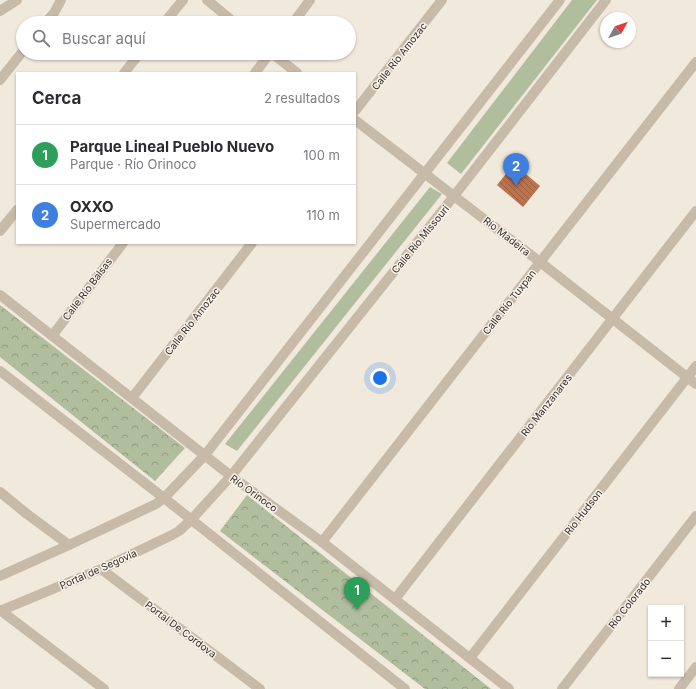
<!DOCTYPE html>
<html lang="es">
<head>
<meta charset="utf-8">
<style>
	body { margin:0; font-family:Inter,sans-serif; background:#f7f7f7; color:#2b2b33 }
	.controls { position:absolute; right:12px; bottom:12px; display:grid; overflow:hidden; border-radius:0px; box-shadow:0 1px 3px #0004 }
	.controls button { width:36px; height:36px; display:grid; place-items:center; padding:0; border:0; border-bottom:1px solid #e1e1e2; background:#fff; color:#2b2b33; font:20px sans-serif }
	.compass { position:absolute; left:600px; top:12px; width:36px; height:36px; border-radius:50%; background:#fff; box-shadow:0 1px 3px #0004; rotate:50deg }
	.you { position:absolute; left:380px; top:378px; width:14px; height:14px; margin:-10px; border:3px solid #fff; border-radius:50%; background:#1a73e8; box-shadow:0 0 0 6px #1a73e833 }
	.badge { display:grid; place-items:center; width:26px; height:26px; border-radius:50%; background:#ea580c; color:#fff; font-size:13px; font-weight:700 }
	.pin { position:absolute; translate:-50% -33px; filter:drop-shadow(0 1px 2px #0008) }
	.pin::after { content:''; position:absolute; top:21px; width:14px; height:12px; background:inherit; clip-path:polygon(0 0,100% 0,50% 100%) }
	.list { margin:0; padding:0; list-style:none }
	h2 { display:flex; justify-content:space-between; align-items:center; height:52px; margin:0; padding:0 16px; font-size:17px }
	h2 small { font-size:13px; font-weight:400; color:#7c7c81 }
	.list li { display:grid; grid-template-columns:26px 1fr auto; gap:12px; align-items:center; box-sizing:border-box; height:60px; padding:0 16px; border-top:1px solid #e1e1e2 }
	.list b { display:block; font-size:15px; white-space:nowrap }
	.list p { margin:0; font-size:13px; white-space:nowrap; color:#7c7c81 }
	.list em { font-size:13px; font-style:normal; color:#7c7c81 }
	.icon { flex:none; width:22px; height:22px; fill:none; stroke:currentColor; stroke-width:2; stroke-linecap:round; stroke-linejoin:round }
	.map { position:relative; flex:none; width:696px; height:689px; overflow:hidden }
	.search { position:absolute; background:#fff; box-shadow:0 1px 3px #0004; left:16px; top:16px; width:340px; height:44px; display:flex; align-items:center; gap:10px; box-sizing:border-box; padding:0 14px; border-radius:22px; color:#7c7c81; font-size:15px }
	.panel { position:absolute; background:#fff; box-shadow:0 1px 3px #0004; left:16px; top:72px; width:340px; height:172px; border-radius:0px }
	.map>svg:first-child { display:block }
	.grass { fill:#b0be9d }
	.forest { fill:url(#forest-crowns) }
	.building { fill:url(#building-back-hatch) }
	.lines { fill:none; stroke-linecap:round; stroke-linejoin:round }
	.minor { stroke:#c7baa9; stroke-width:10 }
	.labels { text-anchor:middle; stroke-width:3; stroke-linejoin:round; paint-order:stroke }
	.street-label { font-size:10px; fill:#352d28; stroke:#f8f2e8 }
</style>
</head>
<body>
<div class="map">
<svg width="696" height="689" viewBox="0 0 696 689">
	<defs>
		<pattern id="forest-crowns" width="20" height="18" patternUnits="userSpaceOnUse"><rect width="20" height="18" fill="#b0be9d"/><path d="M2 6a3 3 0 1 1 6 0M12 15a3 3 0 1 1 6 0" fill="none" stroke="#909b80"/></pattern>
		<pattern id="building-back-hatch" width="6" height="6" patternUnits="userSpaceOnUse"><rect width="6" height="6" fill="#bd734d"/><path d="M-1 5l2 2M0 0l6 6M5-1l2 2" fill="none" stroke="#9a5f40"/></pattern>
	</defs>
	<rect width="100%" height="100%" fill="#f0e9dc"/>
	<g class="grass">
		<polygon points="572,0 597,0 461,174 447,163"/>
		<polygon points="430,187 442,194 237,451 225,444"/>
	</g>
	<g class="forest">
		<polygon points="0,305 185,448 155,481 0,357"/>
		<polygon points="247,495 491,689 425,689 220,531"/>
	</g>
	<polygon class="building" points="514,164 540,186 523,207 497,185"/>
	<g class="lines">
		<g class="minor">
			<polyline points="207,0 235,23"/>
			<polyline points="0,11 17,0"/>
			<polyline points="45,23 54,13 61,0"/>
			<polyline points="164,23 183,0"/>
			<polyline points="293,23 310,0"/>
			<polyline points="272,53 297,73"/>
			<polyline points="124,73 140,53"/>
			<polyline points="255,73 270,53"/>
			<polyline points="0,80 23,51"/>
			<polyline points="355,111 442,0"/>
			<polyline points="355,120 540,262 696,384"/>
			<polyline points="0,231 17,210"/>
			<polyline points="0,295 231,476 322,542 509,689"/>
			<polyline points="52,336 123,243"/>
			<polyline points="0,371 164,498 405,689"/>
			<polyline points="132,398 252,243"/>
			<polyline points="0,492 27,514 69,545"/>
			<polyline points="322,542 696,62"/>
			<polyline points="101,569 260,689"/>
			<polyline points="0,576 69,545 156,504 164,498 205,455 560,0"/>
			<polyline points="395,599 696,211"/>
			<polyline points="0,610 104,689"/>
			<polyline points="0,611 101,569 172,535 179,531 191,520 231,476 454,196 606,0"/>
			<polyline points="470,658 696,366"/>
			<polyline points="562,689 696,516"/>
			<polyline points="679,689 696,667"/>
		</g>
	</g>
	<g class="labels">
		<g class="street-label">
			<text transform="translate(399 56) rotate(-52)" y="4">Calle Río Amozac</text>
			<text transform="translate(507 236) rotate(38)" y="4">Río Madeira</text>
			<text transform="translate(420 239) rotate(-51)" y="4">Calle Río Missouri</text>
			<text transform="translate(87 289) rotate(-53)" y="4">Calle Río Balsas</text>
			<text transform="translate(509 302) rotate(-52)" y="4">Calle Río Tuxpan</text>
			<text transform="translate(192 321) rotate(-52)" y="4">Calle Río Amozac</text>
			<text transform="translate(546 405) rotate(-52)" y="4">Rio Manzanares</text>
			<text transform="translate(254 493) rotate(36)" y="4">Río Orinoco</text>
			<text transform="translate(583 512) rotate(-52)" y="4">Rio Hudson</text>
			<text transform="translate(98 569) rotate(-24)" y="4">Portal de Segovia</text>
			<text transform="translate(629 603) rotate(-52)" y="4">Río Colorado</text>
			<text transform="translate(181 629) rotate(37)" y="4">Portal De Cordova</text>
		</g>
	</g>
</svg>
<div class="controls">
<button>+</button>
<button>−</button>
</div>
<svg class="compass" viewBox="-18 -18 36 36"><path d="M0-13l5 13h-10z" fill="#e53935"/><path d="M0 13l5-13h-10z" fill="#7c7c81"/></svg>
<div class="you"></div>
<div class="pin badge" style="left:357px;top:610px;background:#2e9e5b">1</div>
<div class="pin badge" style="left:516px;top:186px;background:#3f7fe0">2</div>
<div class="search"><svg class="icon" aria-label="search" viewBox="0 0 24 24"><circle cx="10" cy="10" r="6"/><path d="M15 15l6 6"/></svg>Buscar aquí</div>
<section class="panel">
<h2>Cerca<small>2 resultados</small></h2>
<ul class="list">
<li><span class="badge" style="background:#2e9e5b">1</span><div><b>Parque Lineal Pueblo Nuevo</b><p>Parque · Río Orinoco</p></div><em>100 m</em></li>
<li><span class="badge" style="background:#3f7fe0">2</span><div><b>OXXO</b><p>Supermercado</p></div><em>110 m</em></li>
</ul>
</section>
</div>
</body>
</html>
